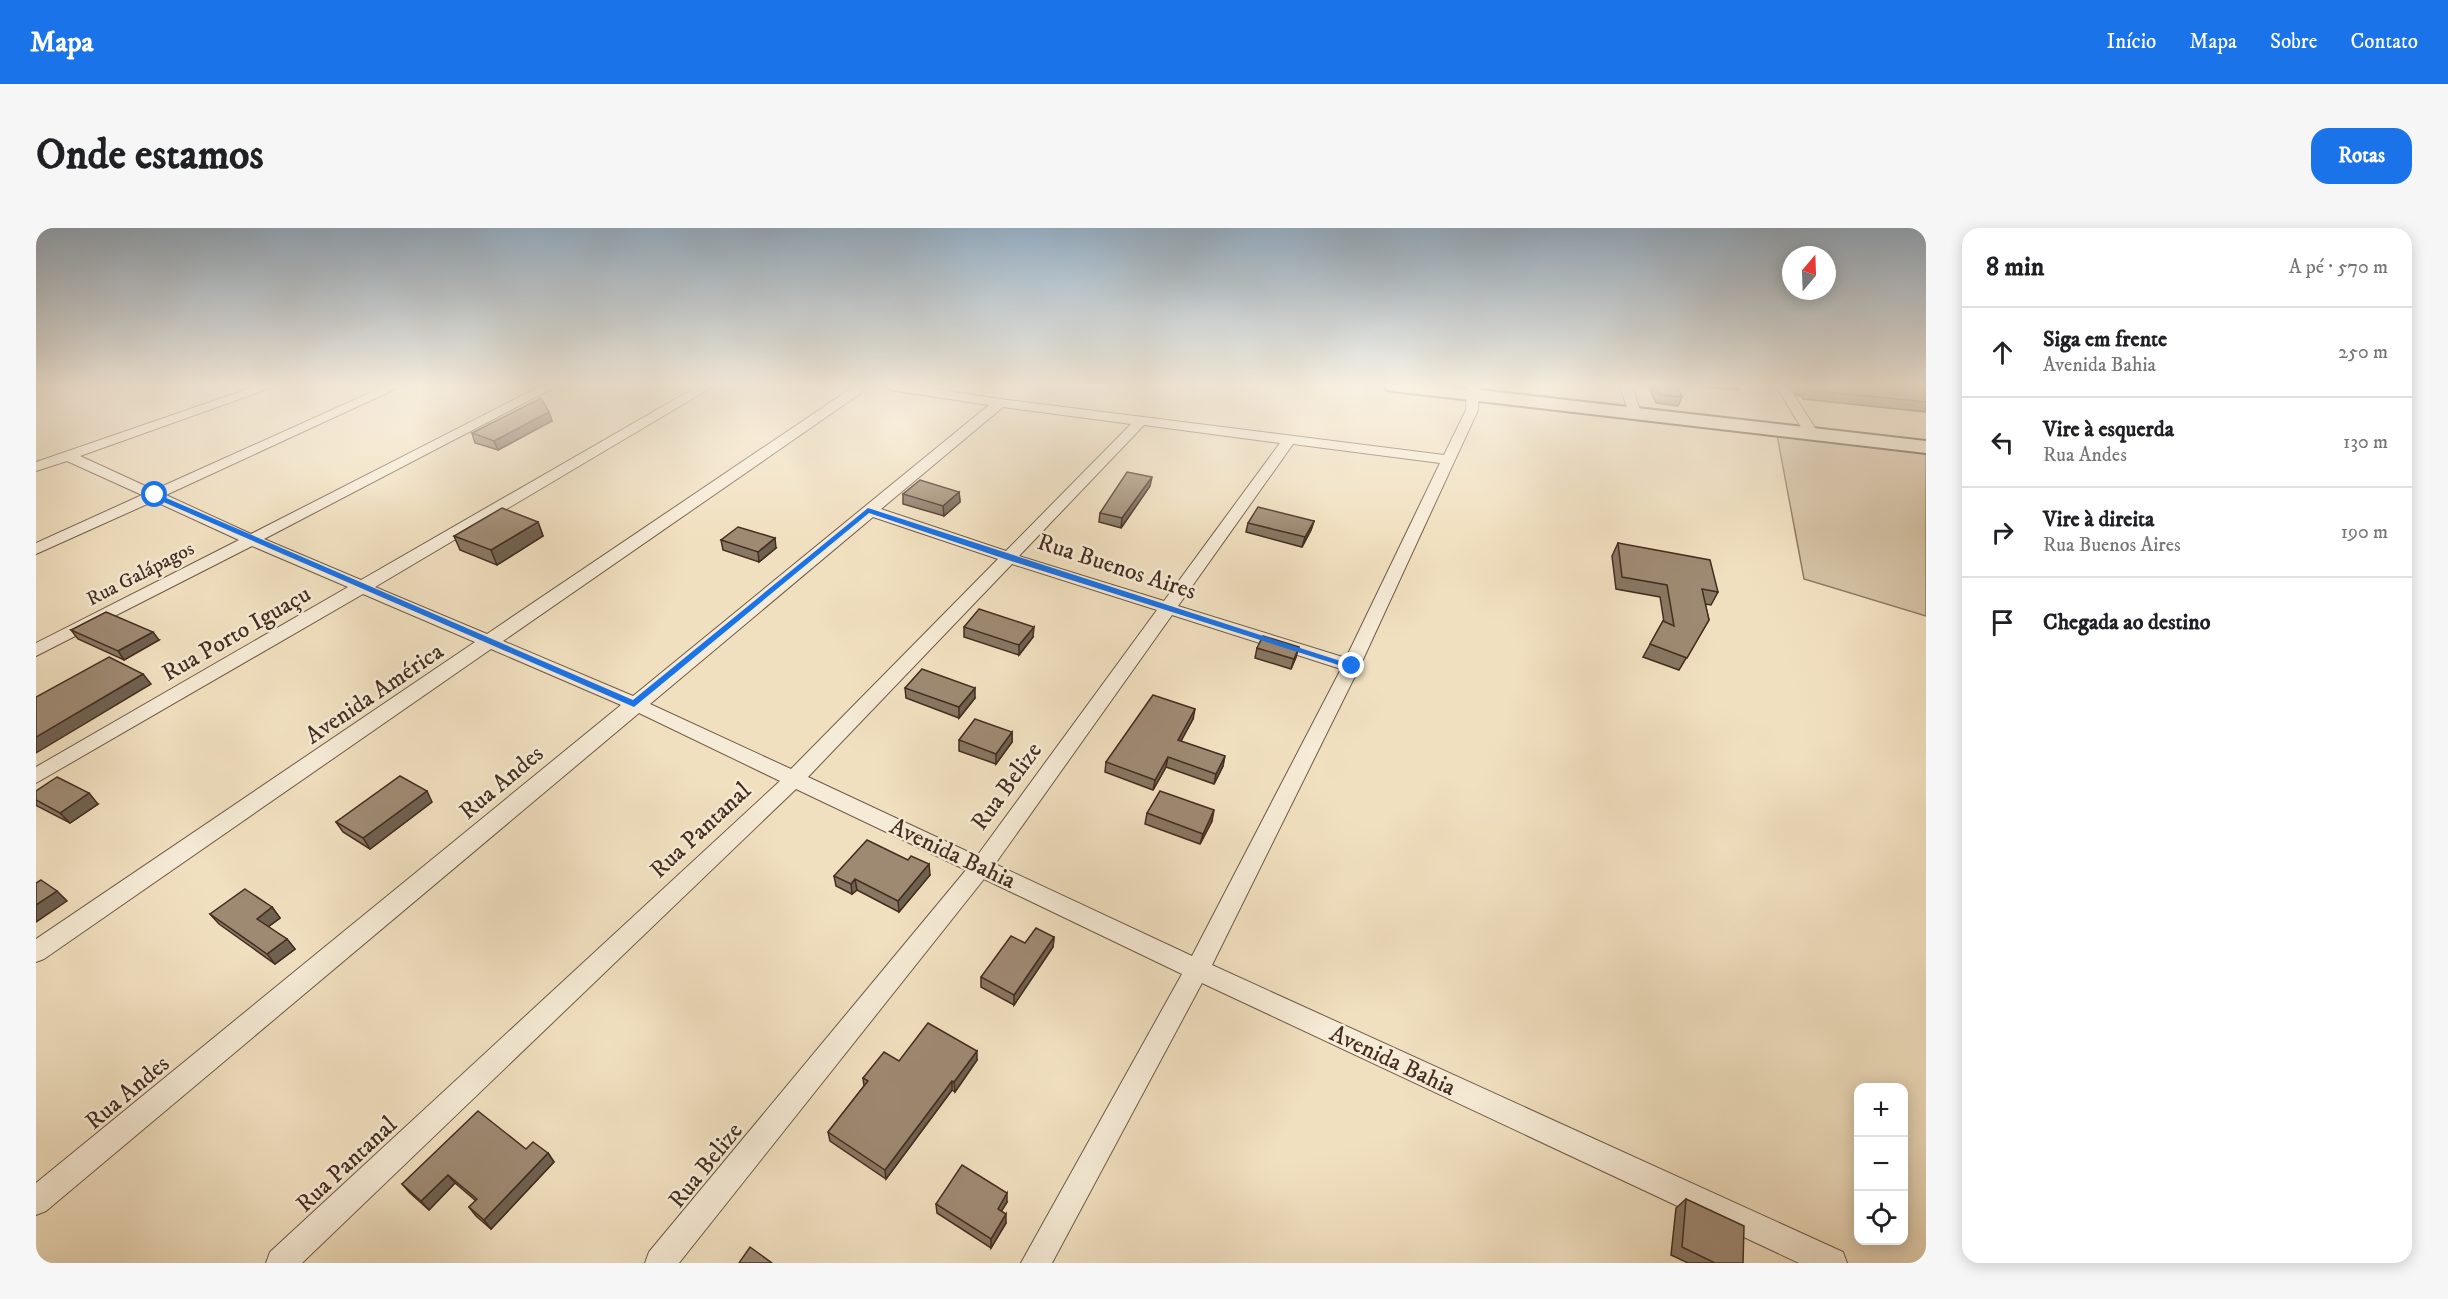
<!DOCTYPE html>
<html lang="pt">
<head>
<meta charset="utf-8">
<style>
	body { margin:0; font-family:"IM FELL DW Pica",serif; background:#f6f6f6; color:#202124 }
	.controls { position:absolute; right:18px; bottom:18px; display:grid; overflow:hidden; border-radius:12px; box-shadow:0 3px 15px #0003 }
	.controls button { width:54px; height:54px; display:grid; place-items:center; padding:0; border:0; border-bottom:2px solid #e0e0e0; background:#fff; color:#202124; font:30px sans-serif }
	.compass { position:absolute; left:1746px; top:18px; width:54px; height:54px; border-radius:50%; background:#fff; box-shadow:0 3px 15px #0003; rotate:19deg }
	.stop { position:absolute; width:18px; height:18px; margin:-14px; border:4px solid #1a73e8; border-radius:50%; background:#fff }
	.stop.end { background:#1a73e8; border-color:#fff; box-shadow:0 2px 6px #0008 }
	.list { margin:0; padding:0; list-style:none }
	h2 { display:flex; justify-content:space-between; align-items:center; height:78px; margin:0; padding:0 24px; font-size:26px }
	h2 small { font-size:20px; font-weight:400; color:#757577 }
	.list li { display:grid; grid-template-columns:39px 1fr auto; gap:18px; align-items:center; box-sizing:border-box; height:90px; padding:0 24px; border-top:2px solid #e0e0e0 }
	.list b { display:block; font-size:22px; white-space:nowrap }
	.list p { margin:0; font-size:20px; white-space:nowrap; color:#757577 }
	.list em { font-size:20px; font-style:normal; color:#757577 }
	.icon { flex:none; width:33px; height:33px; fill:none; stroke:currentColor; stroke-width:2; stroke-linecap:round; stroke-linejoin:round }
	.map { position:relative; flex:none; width:1890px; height:1035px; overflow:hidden; border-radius:18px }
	header { display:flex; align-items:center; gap:36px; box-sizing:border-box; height:84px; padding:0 30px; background:#1a73e8; color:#fff }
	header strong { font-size:28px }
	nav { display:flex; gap:33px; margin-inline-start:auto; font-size:21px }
	.intro { display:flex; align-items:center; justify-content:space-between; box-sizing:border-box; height:144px; padding:0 36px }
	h1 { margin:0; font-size:42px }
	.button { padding:15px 27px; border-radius:18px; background:#1a73e8; color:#fff; font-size:21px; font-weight:700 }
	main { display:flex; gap:36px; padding:0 36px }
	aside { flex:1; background:#fff; border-radius:18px; box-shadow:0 3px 15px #0003 }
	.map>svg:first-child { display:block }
	.green { fill:#d4c2a5; stroke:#8c7862; stroke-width:1.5 }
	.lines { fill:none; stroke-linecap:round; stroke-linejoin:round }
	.street-casing { stroke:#6f5a48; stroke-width:2 }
	.secondary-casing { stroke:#442d20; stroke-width:4 }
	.street { fill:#f6ebd6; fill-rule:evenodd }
	.secondary { fill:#f6ebd6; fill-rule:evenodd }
	.wall { fill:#887763; stroke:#442d20; stroke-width:1.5 }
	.shaded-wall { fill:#6f6150; stroke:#442d20; stroke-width:1.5 }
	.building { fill:#9e8a73; stroke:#442d20; stroke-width:1.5 }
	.route { fill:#1a73e8 }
	.labels { text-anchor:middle; stroke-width:5; stroke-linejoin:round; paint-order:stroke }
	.far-street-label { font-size:20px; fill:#442d20; stroke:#f6ebd6 }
	.street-label { font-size:24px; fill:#442d20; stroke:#f6ebd6 }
</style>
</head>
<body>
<header>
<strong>Mapa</strong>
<nav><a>Início</a><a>Mapa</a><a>Sobre</a><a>Contato</a></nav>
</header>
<div class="intro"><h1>Onde estamos</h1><a class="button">Rotas</a></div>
<main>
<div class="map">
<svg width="1890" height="1035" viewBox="0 0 1890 1035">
	<rect width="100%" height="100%" fill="#f1e0c0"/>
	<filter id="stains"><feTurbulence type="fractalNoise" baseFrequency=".00333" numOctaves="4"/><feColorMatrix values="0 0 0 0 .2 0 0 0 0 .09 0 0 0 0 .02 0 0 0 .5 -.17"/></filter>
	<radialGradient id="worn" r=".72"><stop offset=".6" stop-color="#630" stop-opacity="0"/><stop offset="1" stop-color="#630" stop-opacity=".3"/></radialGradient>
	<polygon class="green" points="1741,207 1890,224 1890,388 1768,351"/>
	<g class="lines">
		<defs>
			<g id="street">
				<path d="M221,158H240L44,228L118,262L349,158H366L130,267L215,306L505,158H521L228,311L325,352L662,158H678L339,359L451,406L817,159H825L827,162L825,165L467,413L597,468L953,177L854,162L848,158H881L964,171L1408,227L1430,182L1431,158H1443L1442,182L1324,438L1176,737L1807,1024L1811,1035H1763L1166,755L1016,1035H985L1146,746L948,651L643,1035H609L613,1024L930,642L760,561L266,1035H230L234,1024L744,553L603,485L10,983L0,987V955L585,477L455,421L8,731L0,734V711L439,414L327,366L0,555V539L312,359L216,318L0,428V415L203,312L118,273L0,326V315L106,267L31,233L0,243V234ZM967,179L1095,196L970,323L845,281ZM1108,197L1244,215L1128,373L983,328ZM1257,216L1404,235L1310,430L1142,378ZM837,289L962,331L755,541L614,476ZM976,336L1121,382L941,628L772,549ZM1136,387L1305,441L1156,728L959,636Z"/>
				<polygon points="1584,158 1596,158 1605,185 1604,188 1594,188"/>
				<polygon points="1740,158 1752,158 1783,206 1781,209 1771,209"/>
			</g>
			<polygon id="secondary" points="1348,158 1408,158 1890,213 1890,225 1357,163 1351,162"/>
		</defs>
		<use href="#street" class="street-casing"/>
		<use href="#secondary" class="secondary-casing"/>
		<use href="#street" class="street"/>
		<use href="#secondary" class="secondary"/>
	</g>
	<g class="wall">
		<polygon points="1612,158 1641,158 1646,169 1642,178 1620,175"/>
		<polygon points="1659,158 1704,158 1702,162"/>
		<polygon points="1757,158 1890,158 1890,184 1767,171 1766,168 1760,167"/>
		<polygon points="513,184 516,193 462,222 439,215 436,205"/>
		<polygon points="1114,258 1085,300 1063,294 1064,285"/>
		<polygon points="923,264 924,274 908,288 867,276 867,266"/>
		<polygon points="1278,293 1275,302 1266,319 1210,304 1212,295"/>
		<polygon points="502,294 507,308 461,337 424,322 418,308"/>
		<polygon points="685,312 740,320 723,334 687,322"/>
		<polygon points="1582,315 1682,364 1675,377 1669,376 1673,392 1643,442 1607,429 1627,393 1628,394 1624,369 1580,361 1576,328"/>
		<polygon points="928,399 997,409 983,427 928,409"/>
		<polygon points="35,402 123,412 88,432 42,411"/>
		<polygon points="1221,420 1260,429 1255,441 1219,430"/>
		<polygon points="869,460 939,470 923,490 870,470"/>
		<polygon points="1157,491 1145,513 1187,538 1178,556 1130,539 1117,562 1069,544 1070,534"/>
		<polygon points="976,504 976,514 960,536 923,523 923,512"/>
		<polygon points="0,563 62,576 34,595 1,578 0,577"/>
		<polygon points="396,574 334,621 307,604 300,594"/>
		<polygon points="1111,585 1176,593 1164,616 1109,596"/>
		<polygon points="872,632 894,647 863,684 821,662 816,666 800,658 798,648"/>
		<polygon points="236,679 244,690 232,699 251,711 259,721 239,736 183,696 174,686"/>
		<polygon points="1018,709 1017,719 978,777 945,759 945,749 989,715"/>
		<polygon points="941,832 919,864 916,862 850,951 794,913 792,904 828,858 827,850 863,833"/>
		<polygon points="490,921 512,925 518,934 455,1001 440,988 433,979 440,973 419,955 393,982 374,965 366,956"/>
		<polygon points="1650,971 1707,1035 1652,1035 1635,1027 1640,980"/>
		<polygon points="971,974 965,983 970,995 955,1020 901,985 900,976"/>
	</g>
	<g class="shaded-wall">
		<polygon points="513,184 516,193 462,222 458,213"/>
		<polygon points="1116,249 1114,258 1085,300 1086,290"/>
		<polygon points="923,264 924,274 908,288 907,278"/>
		<polygon points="1278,293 1275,302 1266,319 1269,309"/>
		<polygon points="502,294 507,308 461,337 455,322"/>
		<polygon points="739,310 740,320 723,334 722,324"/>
		<polygon points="998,399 997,409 983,427 983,417"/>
		<polygon points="117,404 123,412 88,432 82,423"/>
		<polygon points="1263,419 1260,429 1255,441 1258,431"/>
		<polygon points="107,446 115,456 0,525 0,509"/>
		<polygon points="939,460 939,470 923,490 923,479"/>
		<polygon points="1159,481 1157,491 1140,522 1142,512"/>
		<polygon points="976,504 976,514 960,536 960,526"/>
		<polygon points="1189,528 1187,538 1178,556 1180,546"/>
		<polygon points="1132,529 1130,539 1117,562 1119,552"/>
		<polygon points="391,563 396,574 334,621 327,610"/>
		<polygon points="53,565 62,576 34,595 24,585"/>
		<polygon points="1178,582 1176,593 1164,616 1167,606"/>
		<polygon points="893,636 894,647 863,684 862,673"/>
		<polygon points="819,651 821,662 816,666 815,656"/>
		<polygon points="21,663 31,673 0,694 0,677"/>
		<polygon points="236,679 244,690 229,701 221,691"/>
		<polygon points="1018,709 1017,719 978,777 978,767"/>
		<polygon points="251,711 259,721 239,736 231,726"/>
		<polygon points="941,823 941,832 919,864 918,854"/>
		<polygon points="916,853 916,862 850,951 849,942"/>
		<polygon points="512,925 518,934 455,1001 448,992"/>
		<polygon points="412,947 419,955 393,982 385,973"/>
		<polygon points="971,965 971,974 962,989 962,981"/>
		<polygon points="970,986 970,995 955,1020 955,1011"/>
	</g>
	<g class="building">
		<polygon points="1620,158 1641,158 1646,169 1624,167"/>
		<polygon points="1766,158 1890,158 1890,174 1772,162 1771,159"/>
		<polygon points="505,170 513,184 458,213 436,205"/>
		<polygon points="1091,244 1116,249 1086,290 1064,285"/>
		<polygon points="884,252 923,264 907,278 867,266"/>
		<polygon points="1222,279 1278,293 1269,309 1212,295"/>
		<polygon points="466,280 502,294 455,322 418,308"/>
		<polygon points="702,299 739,310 722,324 685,312"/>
		<polygon points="1582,315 1674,332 1682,364 1666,361 1673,392 1651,430 1614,416 1627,393 1638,398 1631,357 1586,349"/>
		<polygon points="943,381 998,399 983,417 928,399"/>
		<polygon points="70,384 117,404 82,423 35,402"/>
		<polygon points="1227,408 1263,419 1258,431 1221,420"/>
		<polygon points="73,429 107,446 0,509 0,469"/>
		<polygon points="886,441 939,460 923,479 869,460"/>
		<polygon points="1117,467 1159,481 1142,512 1189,528 1180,546 1132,529 1119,552 1070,534"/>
		<polygon points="939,491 976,504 960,526 923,512"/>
		<polygon points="364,548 391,563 327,610 300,594"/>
		<polygon points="21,549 53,565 24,585 0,572 0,563"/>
		<polygon points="1124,563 1178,582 1167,606 1111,585"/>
		<polygon points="831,612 872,632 875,628 893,636 862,673 819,651 815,656 798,648"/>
		<polygon points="5,652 21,663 0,677 0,655"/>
		<polygon points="209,661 236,679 221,691 251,711 231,726 174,686"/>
		<polygon points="1000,700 1018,709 978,767 945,749 975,708 989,715"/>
		<polygon points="892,795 941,823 918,854 916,853 849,942 792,904 832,853 827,850 848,824 863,833"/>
		<polygon points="442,883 490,921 497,914 512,925 448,992 433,979 441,971 412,947 385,973 366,956"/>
		<polygon points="926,937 971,965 962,981 970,986 955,1011 900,976"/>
		<polygon points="1650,971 1708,998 1707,1035 1679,1035 1646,1019"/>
		<polygon points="714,1019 736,1035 703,1035"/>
	</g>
	<linearGradient id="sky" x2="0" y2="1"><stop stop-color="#94adc2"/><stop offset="0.52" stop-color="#f9f1e3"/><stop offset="1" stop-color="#f9f1e3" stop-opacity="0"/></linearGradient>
	<rect width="1890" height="303" fill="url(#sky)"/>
	<polygon class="route" points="116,266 121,266 597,472 832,280 1320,438 1312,440 969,331 833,285 598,479 116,269"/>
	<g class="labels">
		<g class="far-street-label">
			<text transform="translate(104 345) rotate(-27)" y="7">Rua Galápagos</text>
		</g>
		<g class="street-label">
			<text transform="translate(1081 338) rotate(18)" y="8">Rua Buenos Aires</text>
			<text transform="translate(200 405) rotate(-30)" y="8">Rua Porto Iguaçu</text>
			<text transform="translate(338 465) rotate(-34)" y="8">Avenida América</text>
			<text transform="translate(465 554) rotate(-40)" y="8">Rua Andes</text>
			<text transform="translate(970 558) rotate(-54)" y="8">Rua Belize</text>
			<text transform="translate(664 602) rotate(-43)" y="8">Rua Pantanal</text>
			<text transform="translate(917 625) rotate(25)" y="8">Avenida Bahia</text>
			<text transform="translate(1357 832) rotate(25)" y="8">Avenida Bahia</text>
			<text transform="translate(91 864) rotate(-40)" y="8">Rua Andes</text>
			<text transform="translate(310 936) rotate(-43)" y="8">Rua Pantanal</text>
			<text transform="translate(669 937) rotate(-51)" y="8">Rua Belize</text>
		</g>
	</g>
	<rect width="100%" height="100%" filter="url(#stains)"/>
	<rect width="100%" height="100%" fill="url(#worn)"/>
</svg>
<div class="controls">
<button>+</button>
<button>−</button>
<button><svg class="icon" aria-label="locate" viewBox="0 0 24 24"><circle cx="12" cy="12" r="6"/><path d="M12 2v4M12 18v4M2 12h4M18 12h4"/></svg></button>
</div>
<svg class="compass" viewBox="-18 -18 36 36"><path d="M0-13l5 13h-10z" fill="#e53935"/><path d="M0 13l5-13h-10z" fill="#757577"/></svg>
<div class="stop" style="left:119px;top:267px"></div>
<div class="stop end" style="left:1316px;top:438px"></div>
</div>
<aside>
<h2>8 min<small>A pé · 570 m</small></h2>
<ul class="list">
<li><svg class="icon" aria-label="ahead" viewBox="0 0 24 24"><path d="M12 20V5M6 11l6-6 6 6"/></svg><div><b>Siga em frente</b><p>Avenida Bahia</p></div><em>250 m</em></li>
<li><svg class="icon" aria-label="left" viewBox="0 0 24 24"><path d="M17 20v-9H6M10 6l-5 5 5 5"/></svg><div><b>Vire à esquerda</b><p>Rua Andes</p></div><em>130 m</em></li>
<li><svg class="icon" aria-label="right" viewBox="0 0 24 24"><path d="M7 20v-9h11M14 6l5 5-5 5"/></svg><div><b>Vire à direita</b><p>Rua Buenos Aires</p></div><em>190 m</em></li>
<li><svg class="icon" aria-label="arrive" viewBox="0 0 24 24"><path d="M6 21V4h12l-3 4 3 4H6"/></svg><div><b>Chegada ao destino</b></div></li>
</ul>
</aside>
</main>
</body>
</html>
